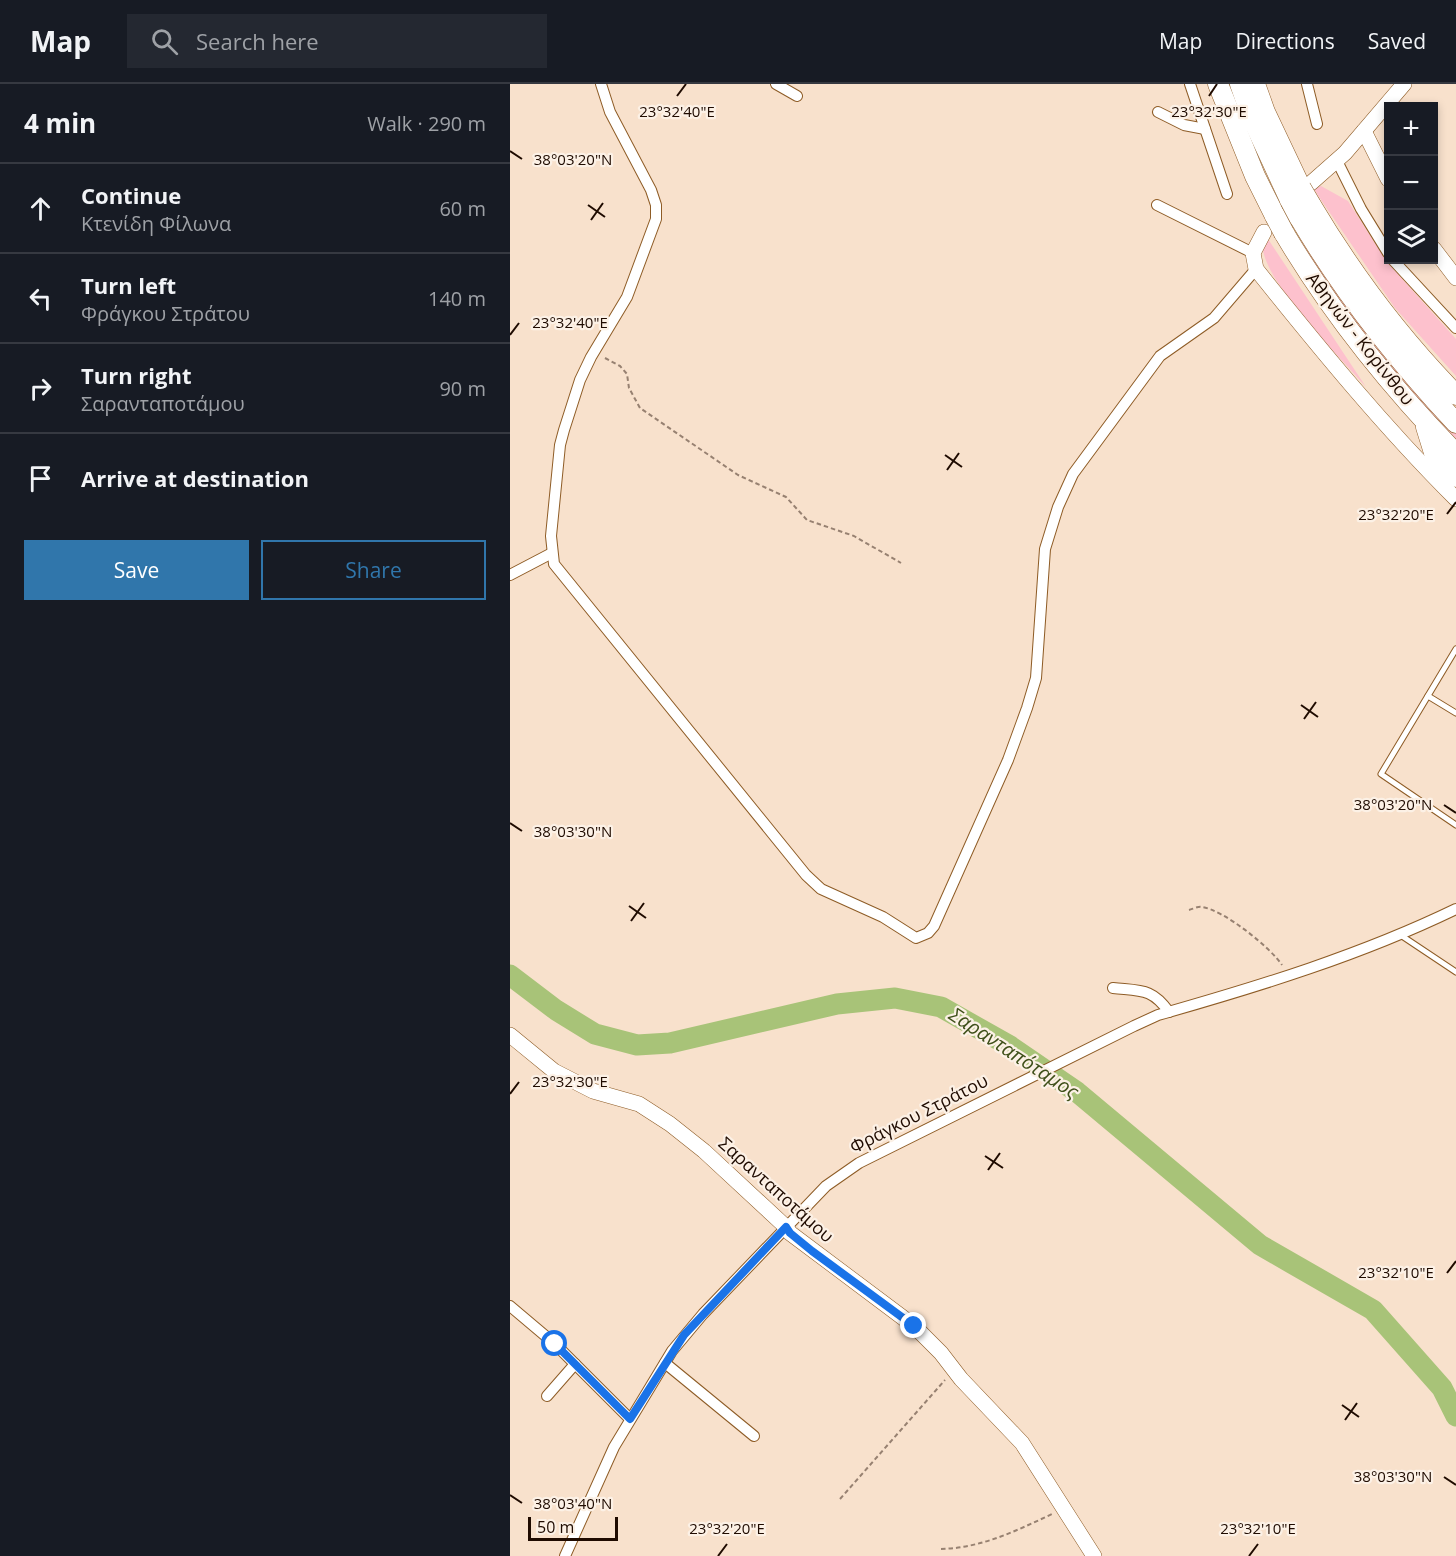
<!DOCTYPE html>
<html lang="en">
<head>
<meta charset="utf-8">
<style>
	body { margin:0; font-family:"Open Sans",sans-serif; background:#242831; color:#f1f3f6 }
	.controls { position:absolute; right:18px; top:18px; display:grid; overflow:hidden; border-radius:0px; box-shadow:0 3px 9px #0003 }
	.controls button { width:54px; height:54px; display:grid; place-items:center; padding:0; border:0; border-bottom:2px solid #363941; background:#171b24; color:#f1f3f6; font:30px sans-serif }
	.scale { position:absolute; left:18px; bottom:15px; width:90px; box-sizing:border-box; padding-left:6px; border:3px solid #1f0b00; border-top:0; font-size:16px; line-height:21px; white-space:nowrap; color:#1f0b00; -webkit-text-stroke:4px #fcf1e6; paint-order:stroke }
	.stop { position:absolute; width:18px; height:18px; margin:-14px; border:4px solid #1a73e8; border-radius:50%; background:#fff }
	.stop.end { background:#1a73e8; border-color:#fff; box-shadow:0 2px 6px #0008 }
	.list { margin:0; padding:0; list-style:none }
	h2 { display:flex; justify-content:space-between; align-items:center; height:78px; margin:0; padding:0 24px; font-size:26px }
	h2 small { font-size:20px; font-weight:400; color:#9ea1a6 }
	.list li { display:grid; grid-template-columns:39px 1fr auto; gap:18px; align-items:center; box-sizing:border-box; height:90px; padding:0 24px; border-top:2px solid #363941 }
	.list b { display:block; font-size:22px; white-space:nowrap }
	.list p { margin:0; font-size:20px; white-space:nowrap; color:#9ea1a6 }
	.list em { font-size:20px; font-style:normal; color:#9ea1a6 }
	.actions { display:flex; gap:12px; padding:18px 24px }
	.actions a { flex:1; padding:14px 0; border:2px solid #3076ab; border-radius:0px; text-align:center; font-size:21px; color:#3076ab }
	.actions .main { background:#3076ab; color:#fff }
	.icon { flex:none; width:33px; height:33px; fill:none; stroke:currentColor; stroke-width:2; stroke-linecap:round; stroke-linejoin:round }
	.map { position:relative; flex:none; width:946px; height:1472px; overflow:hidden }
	header { display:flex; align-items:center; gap:36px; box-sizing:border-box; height:84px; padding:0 30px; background:#171b24; border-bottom:2px solid #363941 }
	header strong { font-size:28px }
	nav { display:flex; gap:33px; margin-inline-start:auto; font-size:21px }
	.search { width:420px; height:54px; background:#242831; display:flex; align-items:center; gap:15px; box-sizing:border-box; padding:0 21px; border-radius:0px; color:#9ea1a6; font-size:22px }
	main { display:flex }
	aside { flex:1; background:#171b24 }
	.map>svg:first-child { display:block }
	.green { fill:#fdc1cd }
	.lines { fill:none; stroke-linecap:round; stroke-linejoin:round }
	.river { stroke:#a8c378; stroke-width:21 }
	.lane-casing { stroke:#8e5c26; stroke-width:7 }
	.street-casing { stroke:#8e5c26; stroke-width:12 }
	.secondary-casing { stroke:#8e5c26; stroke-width:16 }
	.highway-casing { stroke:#8e5c26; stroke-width:21 }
	.path { stroke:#978171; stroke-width:2; stroke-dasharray:4.5 3; stroke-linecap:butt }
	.lane { stroke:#fff; stroke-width:5 }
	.street { stroke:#fff; stroke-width:10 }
	.secondary { stroke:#fff; stroke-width:15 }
	.highway { stroke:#fff; stroke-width:20 }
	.highway-bridge-casing { stroke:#8e5c26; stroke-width:21; stroke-linecap:butt }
	.highway-bridge { stroke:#fff; stroke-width:20 }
	.route { stroke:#1a73e8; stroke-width:8 }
	.ticks { fill:none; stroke:#1f0b00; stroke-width:2 }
	.labels { text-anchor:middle; stroke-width:4.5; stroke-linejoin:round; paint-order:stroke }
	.street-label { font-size:18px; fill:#1f0b00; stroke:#fcf1e6 }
	.water-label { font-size:20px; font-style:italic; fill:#3f501a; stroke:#fcf1e6 }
	.ticks-label { font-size:15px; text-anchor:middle; fill:#1f0b00; stroke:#fcf1e6; stroke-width:4.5; stroke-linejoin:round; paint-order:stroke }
</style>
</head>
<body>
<header>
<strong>Map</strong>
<div class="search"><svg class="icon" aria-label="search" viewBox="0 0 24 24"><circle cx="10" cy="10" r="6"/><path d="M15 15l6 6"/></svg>Search here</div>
<nav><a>Map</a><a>Directions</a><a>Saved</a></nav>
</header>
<main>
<aside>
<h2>4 min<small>Walk · 290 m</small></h2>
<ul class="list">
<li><svg class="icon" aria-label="ahead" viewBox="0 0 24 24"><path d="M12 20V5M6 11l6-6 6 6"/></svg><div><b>Continue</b><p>Κτενίδη Φίλωνα</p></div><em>60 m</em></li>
<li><svg class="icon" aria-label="left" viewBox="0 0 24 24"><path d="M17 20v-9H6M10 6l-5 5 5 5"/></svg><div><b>Turn left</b><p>Φράγκου Στράτου</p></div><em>140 m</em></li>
<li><svg class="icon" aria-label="right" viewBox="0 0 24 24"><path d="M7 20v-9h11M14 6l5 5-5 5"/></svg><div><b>Turn right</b><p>Σαρανταποτάμου</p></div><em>90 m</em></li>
<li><svg class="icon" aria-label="arrive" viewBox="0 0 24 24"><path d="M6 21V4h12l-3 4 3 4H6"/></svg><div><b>Arrive at destination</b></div></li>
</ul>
<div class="actions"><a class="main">Save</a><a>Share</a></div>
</aside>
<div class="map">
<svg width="946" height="1472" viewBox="0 0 946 1472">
	<rect width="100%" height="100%" fill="#f8e1cc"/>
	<g class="green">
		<path d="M720,0H723L906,307L946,349V355C907,314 869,273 836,227C786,158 750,80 720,0Z"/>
		<polygon points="811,102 838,117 877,178 946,255 946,292 885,224 809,113 804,105"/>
		<path d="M758,155L856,303C830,273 759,203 753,166Z"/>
	</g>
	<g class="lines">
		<polyline class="river" points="0,891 46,926 85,950 127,961 160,959 327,920 385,914 431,923 500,962 567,1008 750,1161 863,1226 932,1304 946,1332"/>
		<defs>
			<g id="lane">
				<polyline points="946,565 871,690 946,741"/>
				<polyline points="918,612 946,629"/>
				<polyline points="892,852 946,888"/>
			</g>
			<g id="street">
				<polyline points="91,0 100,28 141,106 146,121 146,135 117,213 81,273 70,296 54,346 50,361 41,452 44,480 296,791 311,805 373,833 406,854 418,849 424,842 498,676 517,624 526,594 535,465 548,423 563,390 650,272 704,234 746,185"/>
				<polyline points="266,0 287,12"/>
				<polyline points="680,0 717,110"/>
				<polyline points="797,0 807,40"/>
				<polyline points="648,28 674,41 695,45"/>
				<polyline points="827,77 851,125 878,169"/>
				<polyline points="647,121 743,169"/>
				<polyline points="883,176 946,244"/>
				<polyline points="0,491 42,469"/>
				<path d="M603,904C631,907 642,904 659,928"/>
				<polyline points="0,1222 45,1260 120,1335"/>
				<polyline points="155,1279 244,1352"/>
				<polyline points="37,1312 65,1280"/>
				<path d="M55,1472L104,1363L162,1267L193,1230L316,1102L349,1079L624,942L648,931C750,902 851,871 946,825"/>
			</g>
			<g id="secondary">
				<polyline points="854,47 878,95"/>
				<polyline points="801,99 835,69 894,0"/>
				<path d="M754,148L743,169L746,185C810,265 874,343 946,415"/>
				<polyline points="924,165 946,194"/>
				<polyline points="0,951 44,987 83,1007 129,1020 160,1040 194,1067 276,1143 280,1149 404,1242 431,1269 451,1295 512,1359 584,1472"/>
			</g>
			<g id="highway">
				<polyline points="708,0 745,92 765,132"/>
				<polyline points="730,0 742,34 780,116"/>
				<polyline points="745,0 755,28 791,104"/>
				<path d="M801,121C842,190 889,253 946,311"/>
				<path d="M789,133C834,209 886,275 946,339"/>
				<path d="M774,149C822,230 880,302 946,370"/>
				<polyline points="916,343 925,372 946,393"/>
			</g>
		</defs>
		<use href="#lane" class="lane-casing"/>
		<use href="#street" class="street-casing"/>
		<use href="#secondary" class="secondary-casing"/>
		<use href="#highway" class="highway-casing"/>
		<g class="path">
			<polyline points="95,274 110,282 117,290 119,304 130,324 228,391 276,413 297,436 344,452 391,479"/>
			<path d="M679,826C683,825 688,822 692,823C714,826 761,864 772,881"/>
			<polyline points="330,1415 435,1296"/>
			<path d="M431,1465C471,1464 506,1447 542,1430"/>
		</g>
		<use href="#lane" class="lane"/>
		<use href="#street" class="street"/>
		<use href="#secondary" class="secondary"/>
		<use href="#highway" class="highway"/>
		<defs>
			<g id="highway-bridge">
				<polyline points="791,104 801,121"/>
				<polyline points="780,116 789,133"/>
				<polyline points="765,132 774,149"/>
			</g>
		</defs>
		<use href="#highway-bridge" class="highway-bridge-casing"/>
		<use href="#highway-bridge" class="highway-bridge"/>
	</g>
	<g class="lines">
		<polyline class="route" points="45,1260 120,1335 174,1251 276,1143 280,1149 302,1167 404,1242"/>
	</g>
	<path class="ticks" d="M167,12L176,0M699,12L707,0M0,67L12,75M78,121L95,133M81,136L93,119M0,251L9,239M435,371L452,383M437,386L449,369M937,430L946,418M791,621L808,633M794,635L806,618M934,721L946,729M0,739L12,747M119,822L136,834M121,837L134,819M0,1010L9,998M475,1072L493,1084M478,1086L490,1069M937,1189L946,1177M832,1321L849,1333M835,1336L847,1319M934,1393L946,1401M0,1411L12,1419M208,1472L217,1460M739,1472L748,1460"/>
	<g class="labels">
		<g class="street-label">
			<text transform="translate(850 255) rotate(52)" y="6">Αθηνών - Κορίνθου</text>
			<text transform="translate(409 1030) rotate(-27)" y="6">Φράγκου Στράτου</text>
			<text transform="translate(266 1106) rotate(42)" y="6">Σαρανταποτάμου</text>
		</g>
		<g class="water-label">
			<text transform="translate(504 969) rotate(33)" y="7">Σαρανταπόταμος</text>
		</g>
	</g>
	<g class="ticks-label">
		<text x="167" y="33">23°32'40"E</text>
		<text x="699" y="33">23°32'30"E</text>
		<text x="63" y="81">38°03'20"N</text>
		<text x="60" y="244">23°32'40"E</text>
		<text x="886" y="436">23°32'20"E</text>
		<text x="883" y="726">38°03'20"N</text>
		<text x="63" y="753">38°03'30"N</text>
		<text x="60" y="1003">23°32'30"E</text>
		<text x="886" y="1194">23°32'10"E</text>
		<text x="883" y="1398">38°03'30"N</text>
		<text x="63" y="1425">38°03'40"N</text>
		<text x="217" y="1450">23°32'20"E</text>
		<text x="748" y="1450">23°32'10"E</text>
	</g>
</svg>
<div class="controls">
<button>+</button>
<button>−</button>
<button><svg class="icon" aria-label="layers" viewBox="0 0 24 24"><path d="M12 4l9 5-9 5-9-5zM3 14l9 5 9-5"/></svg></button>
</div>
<div class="scale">50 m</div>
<div class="stop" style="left:45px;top:1260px"></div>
<div class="stop end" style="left:404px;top:1242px"></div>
</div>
</main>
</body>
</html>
